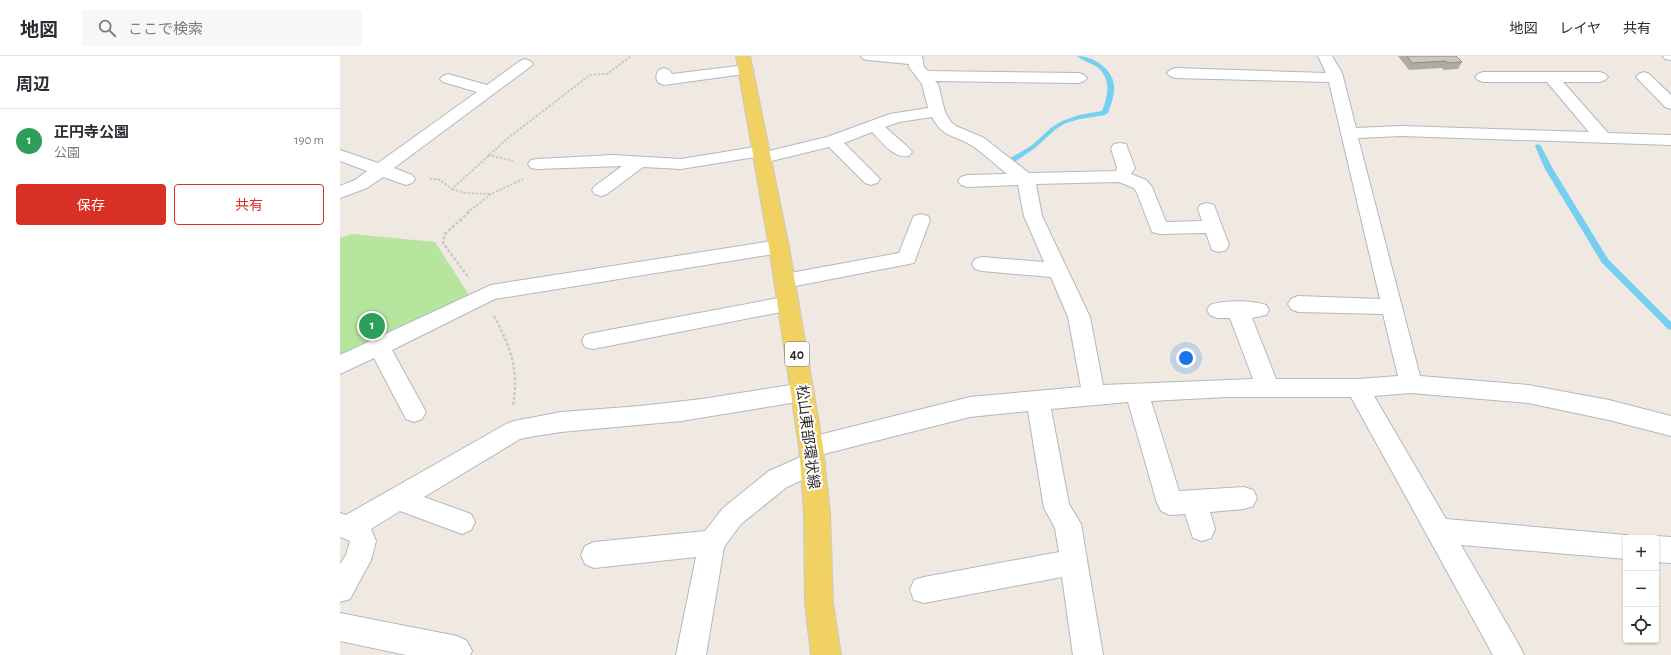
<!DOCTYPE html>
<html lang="ja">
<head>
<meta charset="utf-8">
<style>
	body { margin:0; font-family:"Alegreya Sans","Noto Sans JP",sans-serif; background:#f7f7f7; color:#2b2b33 }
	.controls { position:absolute; right:12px; bottom:12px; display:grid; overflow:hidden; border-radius:4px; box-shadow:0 1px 3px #0004 }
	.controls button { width:36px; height:36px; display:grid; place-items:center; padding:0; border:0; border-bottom:1px solid #e1e1e2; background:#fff; color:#2b2b33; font:20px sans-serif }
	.you { position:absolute; left:846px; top:302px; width:14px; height:14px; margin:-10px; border:3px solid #fff; border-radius:50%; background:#1a73e8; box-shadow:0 0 0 6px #1a73e833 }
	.badge { display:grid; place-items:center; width:26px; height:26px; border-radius:50%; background:#d93025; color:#fff; font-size:13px; font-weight:700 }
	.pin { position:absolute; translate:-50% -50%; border:2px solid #fff; box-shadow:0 1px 4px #0006 }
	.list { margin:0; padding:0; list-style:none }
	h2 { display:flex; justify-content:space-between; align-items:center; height:52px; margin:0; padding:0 16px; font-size:17px }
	h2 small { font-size:13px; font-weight:400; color:#7c7c81 }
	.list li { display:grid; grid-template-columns:26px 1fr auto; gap:12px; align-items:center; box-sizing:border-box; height:64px; padding:0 16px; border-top:1px solid #e1e1e2 }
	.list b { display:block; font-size:15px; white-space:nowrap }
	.list p { margin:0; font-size:13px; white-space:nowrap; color:#7c7c81 }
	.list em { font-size:13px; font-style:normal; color:#7c7c81 }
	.actions { display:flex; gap:8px; padding:12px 16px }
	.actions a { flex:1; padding:9px 0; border:1px solid #d93025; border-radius:4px; text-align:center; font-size:14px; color:#d93025 }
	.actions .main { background:#d93025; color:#fff }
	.icon { flex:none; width:22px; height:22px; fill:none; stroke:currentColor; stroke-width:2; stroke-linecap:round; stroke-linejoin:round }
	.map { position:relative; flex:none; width:1331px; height:599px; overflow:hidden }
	header { display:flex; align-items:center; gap:24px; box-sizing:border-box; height:56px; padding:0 20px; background:#fff; border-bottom:1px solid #e1e1e2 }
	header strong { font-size:19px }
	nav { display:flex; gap:22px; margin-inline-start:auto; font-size:14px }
	.search { width:280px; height:36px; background:#f7f7f7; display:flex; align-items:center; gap:10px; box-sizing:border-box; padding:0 14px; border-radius:4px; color:#7c7c81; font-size:15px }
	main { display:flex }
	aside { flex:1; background:#fff }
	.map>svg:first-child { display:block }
	.green { fill:#b6e59e }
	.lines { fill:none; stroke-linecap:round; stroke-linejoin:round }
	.stream { fill:#75cff0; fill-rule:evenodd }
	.minor-casing { stroke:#b4b7c1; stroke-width:2 }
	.major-casing { stroke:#c9c9c9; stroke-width:2 }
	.path-far1 { stroke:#c9c9c9; stroke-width:2; stroke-dasharray:2.5 1.5; stroke-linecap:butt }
	.path { stroke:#c9c9c9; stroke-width:2.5; stroke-dasharray:3 2; stroke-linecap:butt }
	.minor { fill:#fff; fill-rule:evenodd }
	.major { fill:#f2d163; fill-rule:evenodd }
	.wall { fill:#afaba4 }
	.building { fill:#cbc7bf; stroke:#8e8b86 }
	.labels { text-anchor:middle; stroke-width:4; stroke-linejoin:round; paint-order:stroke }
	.shield { fill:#fff; stroke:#6d6d6d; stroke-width:1 }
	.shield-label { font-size:14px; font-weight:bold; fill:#2e2e2e }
	.street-label { font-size:15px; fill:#2e2e2e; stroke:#fff }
</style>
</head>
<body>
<header>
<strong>地図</strong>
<div class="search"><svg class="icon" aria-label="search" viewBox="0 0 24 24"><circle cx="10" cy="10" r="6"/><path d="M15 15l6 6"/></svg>ここで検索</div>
<nav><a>地図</a><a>レイヤ</a><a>共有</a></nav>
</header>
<main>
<aside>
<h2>周辺<small></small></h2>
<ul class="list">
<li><span class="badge" style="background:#2e9e5b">1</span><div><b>正円寺公園</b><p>公園</p></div><em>190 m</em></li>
</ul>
<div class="actions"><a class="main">保存</a><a>共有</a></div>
</aside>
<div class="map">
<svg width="1331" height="599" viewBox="0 0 1331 599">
	<rect width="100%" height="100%" fill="#efe9e1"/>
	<polygon class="green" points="12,178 95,186 129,239 0,301 0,182"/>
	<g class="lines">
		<g class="stream">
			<path d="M737,0C753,0 772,12 774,29C775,39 771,48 768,57L765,59L740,63L726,67L716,73L695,92L666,112H660V108L691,90L712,71L722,65L739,59L762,55C768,40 772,23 757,11C751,7 743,5 737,0Z"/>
			<polygon points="1198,88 1201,90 1213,113 1268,203 1331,266 1331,274 1328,273 1262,207 1205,113 1195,90"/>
		</g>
		<defs>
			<g id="minor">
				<path d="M521,0H582L584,11L588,15L739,17L744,19L747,22L744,25L739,27L595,25L598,28L605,56L611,66L616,70L644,82L689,117L776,115L777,112L771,92L774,88L780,87L786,88L795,112L791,118L806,124L812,131L826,166L862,165L858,153L860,149L867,147L874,149L889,189L886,194L879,196L872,194L866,177L819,178L812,176L797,137L794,132L779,126L696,128L702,160L750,261L763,329L913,323L890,262H877L870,259L867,254L870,249C884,244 912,244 926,249L929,254L926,259L912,262L936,323H1018L1058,320L1043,258L958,256L951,253L948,248L951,243L958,240L1040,243L989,26L835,22L830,20L827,17L830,14L835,12L986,17L978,0H992L1002,17L1016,72L1061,70L1249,76L1207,26H1143L1138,24L1135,21L1138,18L1143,16H1260L1265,18L1268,21L1265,24L1260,26H1223L1268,77L1331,79V89L1061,80L1018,82L1080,320L1188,329L1269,344L1331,360V380L1269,364L1188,347L1071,337L1034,340L1106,463L1286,479L1295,482H1286V503L1121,489L1179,589L1184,599H1153L1011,341H886L811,345L839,435L904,431L913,434L917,442L913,450L904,453L870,456L875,473L871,482L862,485L853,482L845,458L830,459L821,455L817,447L788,346L711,353L729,448L741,468L763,599H733L722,521L584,547L574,544L570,534L574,524L584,521L719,496L715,472L704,452L688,355L630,361L480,399L485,407L482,415L447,431L401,468L384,491L366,599H336L356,501L254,512L245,508L241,499L245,490L254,486L365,475L383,452L429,415L465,399L462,398L459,391L462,384L471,381L630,341L741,331L728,261L711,221L642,215L635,213L632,208L635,203L642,201L704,206L684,160L678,129L627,131L621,129L618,125L621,121L627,119L667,118C656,109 645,99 634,91C616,78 604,84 592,61L559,66L545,71L569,92L572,96L569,100C554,103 542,86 532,76L504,87L540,123L537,127L531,129L525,127L489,91L423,107L417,106L415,101L341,113L303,111L267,138L261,140L255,138L252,134L255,130L282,110L197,113L191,112L188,108L191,104L197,103L273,99L341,103L421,90L427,91L429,95L487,81L550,58L588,52L582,28L569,11V8L528,4L523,3Z"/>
				<polygon points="1323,0 1331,0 1331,4 1325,3"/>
				<polygon points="185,3 190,5 193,8 190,11 54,112 72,119 75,123 72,127 66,129 43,121 27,132 0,142 0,130 15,124 27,115 0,105 0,94 38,107 137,36 103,26 100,23 103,20 108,18 147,29 180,5"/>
				<path d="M406,9L411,11L414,14L411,17L324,29L319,27C315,23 316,18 319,14L324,12L329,14L332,18Z"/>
				<polygon points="1304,16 1309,18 1331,39 1331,53 1325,51 1299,24 1296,21 1299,18"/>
				<polygon points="581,158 588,160 590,164 574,207 445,232 438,230 435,225 438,220 445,218 559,197 572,164 574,160"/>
				<polygon points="439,184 446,186 449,191 446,196 155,243 52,294 86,356 82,363 74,366 66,363 34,302 0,318 0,299 151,229"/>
				<polygon points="449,240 456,243 459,248 456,253 253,293 245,291 242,285 245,279 253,277"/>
				<polygon points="463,327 471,329 474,336 471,343 463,345 341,365 221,376 189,381 180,383 84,441 131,458 135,466 131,474 122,478 60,455 31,473 36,485 31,504 10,543 0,546 0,508 6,499 10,485 0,481 0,457 6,459 166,368 174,365 221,356 300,350 362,343"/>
				<polygon points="1316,480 1331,481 1331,507 1316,506 1316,482 1312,482"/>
				<polygon points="0,557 117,580 127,585 132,595 130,599 66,599 0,585"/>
			</g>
			<polygon id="major" points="396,0 410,0 449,191 483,391 490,457 493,547 501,599 471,599 465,547 464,457 459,391 429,191"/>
		</defs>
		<use href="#minor" class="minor-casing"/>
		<use href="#major" class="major-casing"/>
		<g class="path-far1">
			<polyline points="148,99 173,105"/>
			<polyline points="90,123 98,123 112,133 168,82 250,19 267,18 291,0"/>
			<polyline points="112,133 125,137 151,138"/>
			<polyline points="127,157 151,138 183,123"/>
		</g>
		<g class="path">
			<polyline points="129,156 105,178 103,187 129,222"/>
			<path d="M154,260C171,292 179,313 173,350"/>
		</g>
		<use href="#minor" class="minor"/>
		<use href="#major" class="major"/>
	</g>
	<polygon class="wall" points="1058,0 1116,0 1122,6 1118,13 1104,14 1102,12 1069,14"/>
	<polygon class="building" points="1067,0 1116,0 1122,6 1107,7 1106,5 1072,7"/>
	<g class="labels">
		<rect class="shield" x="445" y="286" width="24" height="24" rx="3"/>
		<g class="shield-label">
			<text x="457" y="303">40</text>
		</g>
		<g class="street-label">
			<text transform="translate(468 381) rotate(83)" y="5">松山東部環状線</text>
		</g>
	</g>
</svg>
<div class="controls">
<button>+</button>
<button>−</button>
<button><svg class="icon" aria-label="locate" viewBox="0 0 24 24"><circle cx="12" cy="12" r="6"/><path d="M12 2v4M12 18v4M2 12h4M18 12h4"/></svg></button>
</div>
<div class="you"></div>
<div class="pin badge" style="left:32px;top:270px;background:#2e9e5b">1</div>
</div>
</main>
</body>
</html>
